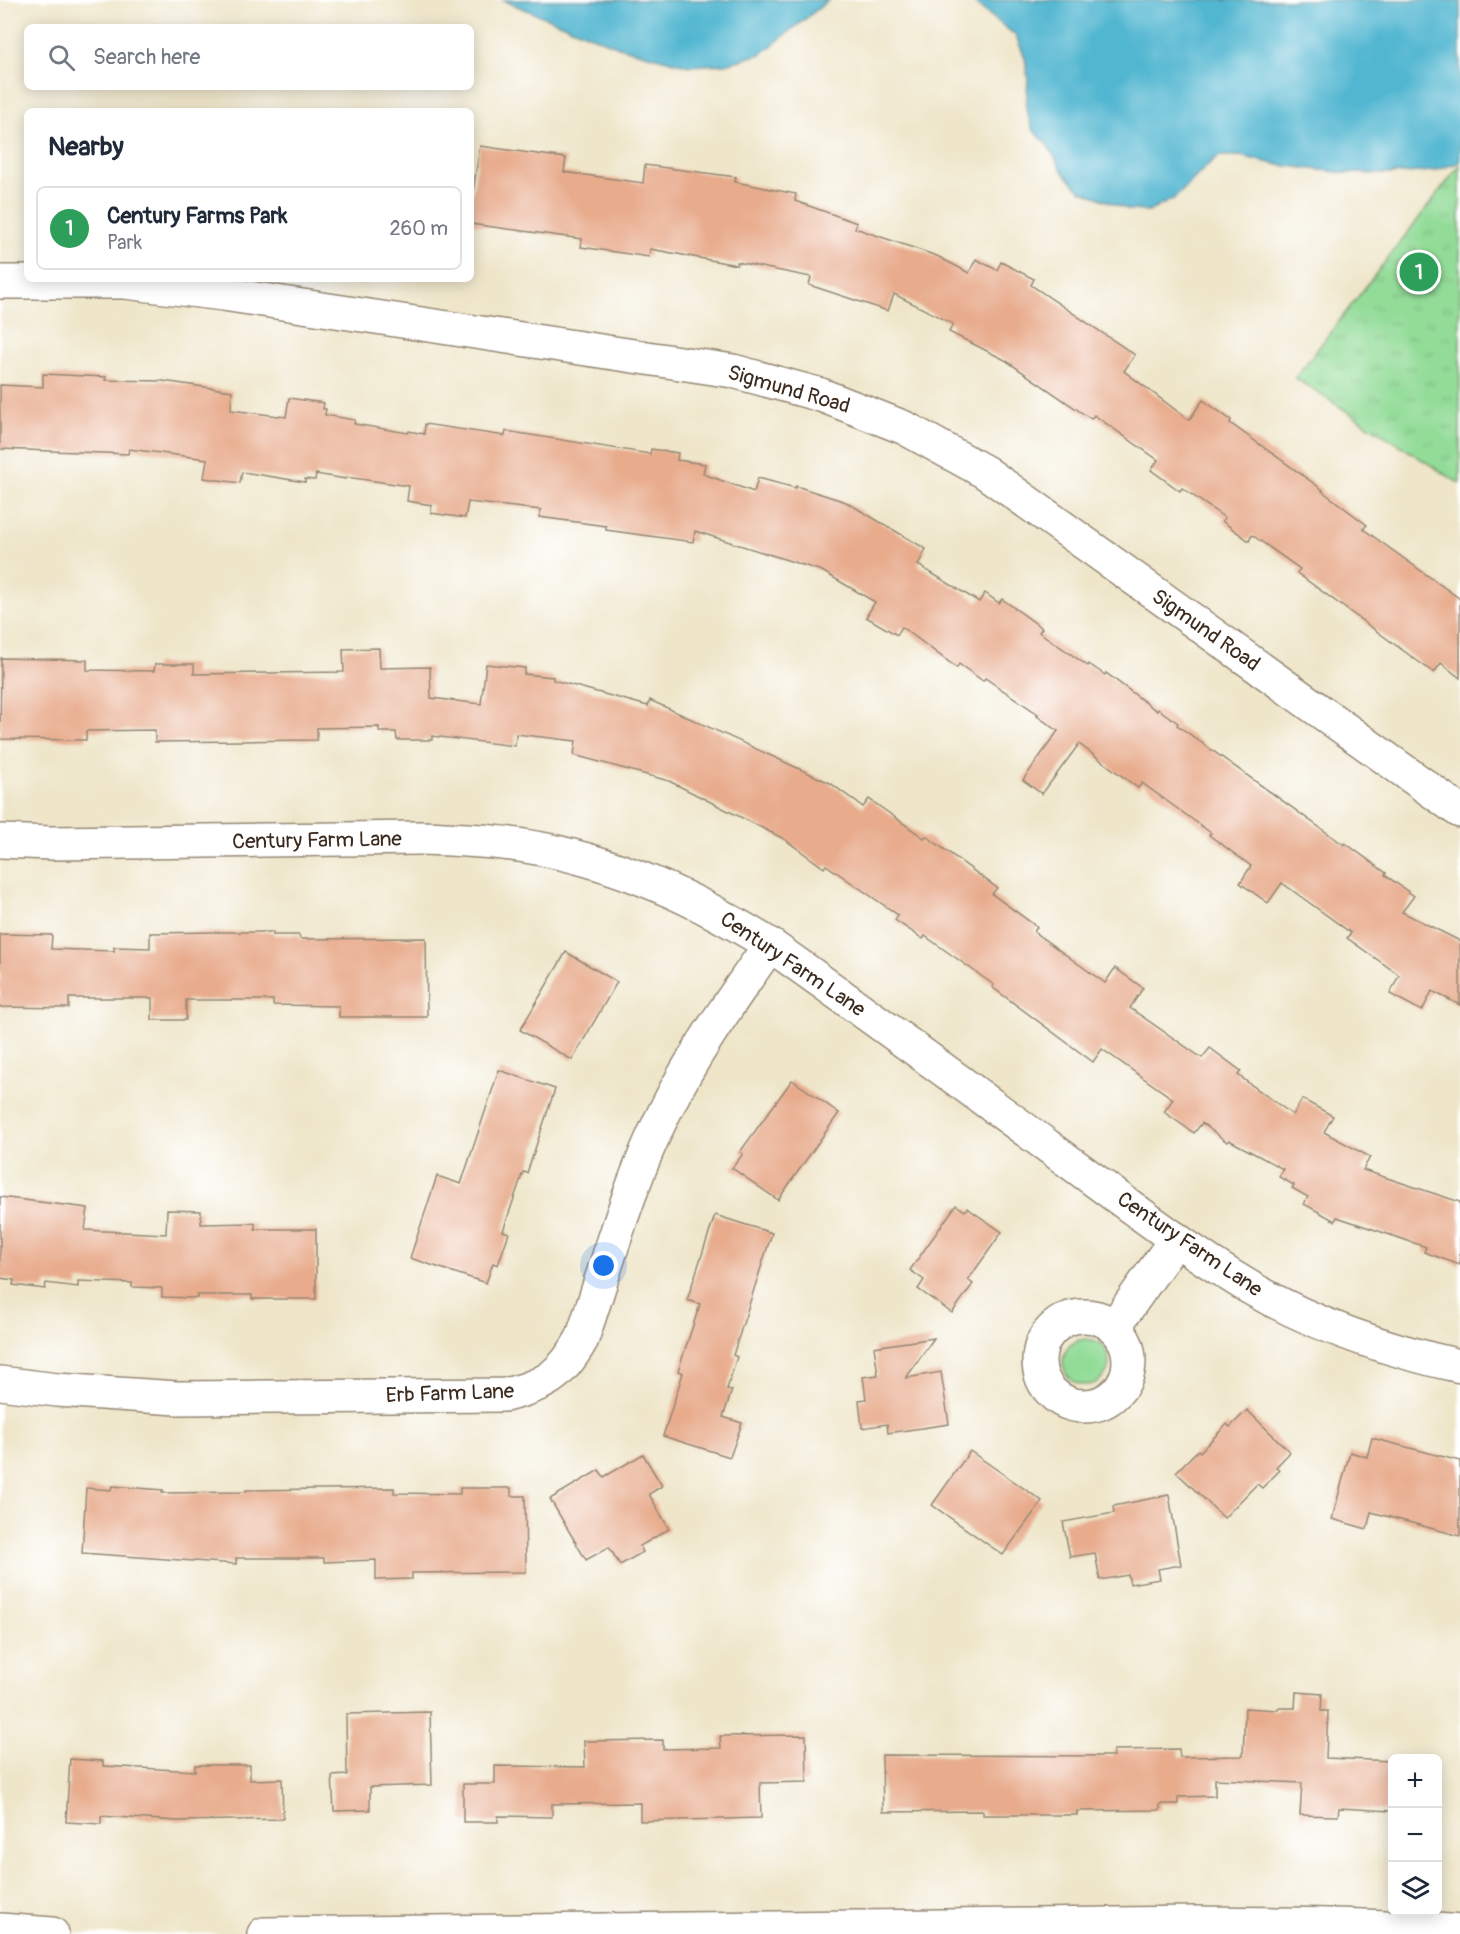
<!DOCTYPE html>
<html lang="en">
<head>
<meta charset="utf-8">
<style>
	body { margin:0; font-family:Pangolin,sans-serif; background:#f6f6f7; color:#1f2937 }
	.controls { position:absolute; right:18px; bottom:18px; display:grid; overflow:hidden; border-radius:9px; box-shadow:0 3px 15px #0003 }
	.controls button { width:54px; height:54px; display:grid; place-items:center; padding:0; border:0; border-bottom:2px solid #e0e1e3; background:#fff; color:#1f2937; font:30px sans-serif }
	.you { position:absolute; left:604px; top:1266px; width:21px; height:21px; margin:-15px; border:4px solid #fff; border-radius:50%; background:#1a73e8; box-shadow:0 0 0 9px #1a73e833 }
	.badge { display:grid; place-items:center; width:39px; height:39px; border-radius:50%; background:#0f766e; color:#fff; font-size:20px; font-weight:700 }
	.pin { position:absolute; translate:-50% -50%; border:3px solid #fff; box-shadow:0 2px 6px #0006 }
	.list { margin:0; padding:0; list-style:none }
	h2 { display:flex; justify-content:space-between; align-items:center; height:78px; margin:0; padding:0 24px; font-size:26px }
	h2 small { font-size:20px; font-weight:400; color:#747a83 }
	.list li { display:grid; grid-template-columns:39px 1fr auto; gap:18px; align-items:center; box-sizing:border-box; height:84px; margin:0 12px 12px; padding:0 12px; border:2px solid #e0e1e3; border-radius:9px }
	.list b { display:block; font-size:22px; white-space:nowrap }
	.list p { margin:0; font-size:20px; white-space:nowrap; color:#747a83 }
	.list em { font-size:20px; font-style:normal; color:#747a83 }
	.icon { flex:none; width:33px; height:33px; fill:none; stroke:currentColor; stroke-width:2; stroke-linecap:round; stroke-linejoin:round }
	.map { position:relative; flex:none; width:1460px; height:1934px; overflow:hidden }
	.search { position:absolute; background:#fff; box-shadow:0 3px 15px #0003; left:24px; top:24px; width:450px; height:66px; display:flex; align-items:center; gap:15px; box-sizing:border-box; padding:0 21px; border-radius:9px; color:#747a83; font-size:22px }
	.panel { position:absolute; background:#fff; box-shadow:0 3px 15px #0003; left:24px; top:108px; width:450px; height:174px; border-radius:9px }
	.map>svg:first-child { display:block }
	.grass { fill:#93dc98; stroke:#67835b; stroke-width:1.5 }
	.park { fill:url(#park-tufts); stroke:#67835b; stroke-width:1.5 }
	.water { fill:#51b6d0; stroke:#467077; stroke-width:1.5 }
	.building { fill:#e8ac8d }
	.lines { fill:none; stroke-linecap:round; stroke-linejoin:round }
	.minor-casing { stroke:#958874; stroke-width:36 }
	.minor { stroke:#fff; stroke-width:33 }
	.labels { text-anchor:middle; stroke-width:4.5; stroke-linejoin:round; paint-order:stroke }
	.street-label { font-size:21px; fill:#3b2a1e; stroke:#fff }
</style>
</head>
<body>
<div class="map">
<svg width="1460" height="1934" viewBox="0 0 1460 1934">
	<defs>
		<pattern id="park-tufts" width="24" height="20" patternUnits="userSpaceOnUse" patternTransform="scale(1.5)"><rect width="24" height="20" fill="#93dc98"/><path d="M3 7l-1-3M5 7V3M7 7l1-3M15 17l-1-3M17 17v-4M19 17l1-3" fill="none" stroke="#80bd83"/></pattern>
	</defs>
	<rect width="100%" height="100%" fill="#fff"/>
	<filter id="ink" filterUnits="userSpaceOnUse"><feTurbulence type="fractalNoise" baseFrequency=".0167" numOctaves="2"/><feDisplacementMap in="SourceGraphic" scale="12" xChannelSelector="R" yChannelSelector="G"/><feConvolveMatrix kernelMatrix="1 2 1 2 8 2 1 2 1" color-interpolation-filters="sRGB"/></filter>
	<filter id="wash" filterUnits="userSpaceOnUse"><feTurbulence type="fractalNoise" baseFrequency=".008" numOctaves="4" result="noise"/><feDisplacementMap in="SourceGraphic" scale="24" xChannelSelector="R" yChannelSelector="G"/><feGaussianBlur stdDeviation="1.35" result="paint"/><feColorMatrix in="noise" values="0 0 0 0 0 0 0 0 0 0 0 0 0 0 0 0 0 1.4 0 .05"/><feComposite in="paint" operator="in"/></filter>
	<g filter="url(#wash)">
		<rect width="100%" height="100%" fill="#efe6ca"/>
		<circle class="grass" cx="1086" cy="1362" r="23"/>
		<polygon class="park" points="1460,165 1460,484 1295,378"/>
		<g class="water">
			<polygon points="502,0 829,0 761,54 726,64 689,66 619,47"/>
			<polygon points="971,0 1460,0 1460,162 1434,171 1391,174 1346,173 1279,165 1240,156 1220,156 1212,161 1175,198 1150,211 1129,210 1080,190 1063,172 1047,144 1033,130 1026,109 1028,79 1025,58 1016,36"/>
		</g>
		<g id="blocks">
			<g class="building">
				<polygon points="480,146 566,158 564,172 643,183 645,165 736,177 735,182 796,194 795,201 857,223 855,228 937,256 969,273 976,259 997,270 1001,262 1034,279 1031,285 1135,355 1124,371 1189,420 1203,400 1231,420 1230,423 1323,490 1322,491 1367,525 1363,529 1460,599 1460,678 1441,663 1434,673 1297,573 1300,569 1252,535 1249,541 1222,521 1225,518 1182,488 1180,491 1151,470 1158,460 1094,415 1091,419 1005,360 949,332 953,324 894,294 888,311 809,285 811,277 737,262 737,265 650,249 649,257 581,247 582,239 471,224 471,204"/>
				<polygon points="43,374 106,377 105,380 163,381 232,391 231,410 286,417 289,398 324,403 323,409 326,409 325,415 355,420 354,424 408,433 409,431 424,434 425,424 505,436 506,431 650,454 651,449 678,453 677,460 705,464 703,474 754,492 758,478 796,488 796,486 846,502 926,549 918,565 979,602 985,593 999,603 1002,599 1042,628 1039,632 1088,666 1089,664 1105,675 1106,673 1157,711 1158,709 1178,723 1177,725 1344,845 1345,843 1386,873 1385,875 1414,896 1402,912 1460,941 1460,1005 1432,991 1422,1011 1390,994 1399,975 1347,938 1351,933 1282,883 1268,903 1240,883 1251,866 1209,835 1211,833 1142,783 1138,788 1079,744 1042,794 1023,780 1058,731 1037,716 1038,714 985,678 983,681 959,664 957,668 902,627 897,635 866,617 875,602 822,571 695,531 693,542 606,530 606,526 539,517 541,510 468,502 465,518 431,513 432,505 407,501 409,486 346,477 346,479 316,474 315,480 305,479 305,482 242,472 240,483 204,478 207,459 129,449 128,454 0,449 0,385 43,387"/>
				<polygon points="379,648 380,668 430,667 431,698 481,704 486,664 525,668 524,674 553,677 553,680 648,706 650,700 830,783 863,807 869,799 924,838 926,836 997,888 992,894 1037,927 1034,932 1105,983 1115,968 1143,988 1130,1008 1202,1058 1210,1048 1241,1071 1238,1075 1293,1115 1302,1099 1333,1116 1324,1132 1370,1157 1363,1170 1460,1202 1460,1265 1424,1252 1426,1247 1337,1217 1335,1221 1304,1204 1308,1197 1292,1188 1294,1185 1279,1177 1283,1169 1229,1140 1227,1142 1202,1123 1194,1133 1164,1112 1173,1099 1102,1049 1093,1062 992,987 994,985 925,936 923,939 895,920 898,915 826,865 824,868 784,839 669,781 574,755 576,741 516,734 515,746 432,736 432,740 397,740 396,732 379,732 379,727 317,728 317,740 155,742 155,730 86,731 86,740 0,739 1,658 87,660 87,670 154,671 155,664 194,664 194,674 344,672 343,649"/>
				<polygon points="214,932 273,932 273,935 299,935 300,939 426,938 427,1017 339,1017 339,1006 273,1005 273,1000 186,1000 186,1020 152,1020 152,998 69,998 69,1008 0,1007 0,934 52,935 51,949 114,951 114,947 150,948 150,933"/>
				<polygon points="566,952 617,982 572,1060 520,1030"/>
				<polygon points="499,1070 555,1089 527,1173 523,1172 503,1231 509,1233 498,1265 493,1263 486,1283 410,1258 437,1176 461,1184"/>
				<polygon points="792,1080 839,1113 778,1200 732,1168 743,1154 740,1152"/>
				<polygon points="0,1197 88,1208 85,1230 166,1234 167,1210 201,1211 201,1224 255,1223 255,1229 316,1229 316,1299 252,1299 252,1295 197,1295 197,1298 162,1297 162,1288 132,1287 132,1283 78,1281 78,1287 46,1283 45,1289 13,1285 14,1280 0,1278"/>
				<polygon points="956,1205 965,1211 967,1208 1002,1232 968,1280 973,1284 952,1313 918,1289 924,1280 910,1270"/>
				<polygon points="715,1215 772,1233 733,1355 737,1357 727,1389 732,1390 723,1417 742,1423 730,1457 663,1436 683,1373 678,1371 700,1304 687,1300"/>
				<polygon points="934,1338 906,1378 941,1372 949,1424 888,1433 887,1424 862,1428 859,1400 866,1399 863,1377 878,1375 874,1347"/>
				<polygon points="1247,1410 1290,1452 1276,1467 1280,1470 1262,1488 1257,1484 1224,1518 1176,1472 1198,1450 1200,1452 1227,1424 1230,1427"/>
				<polygon points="1372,1438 1460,1461 1460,1536 1371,1512 1367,1529 1332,1519 1350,1452 1367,1457"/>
				<polygon points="970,1451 1042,1501 1003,1555 932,1505"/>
				<polygon points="643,1454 662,1486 649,1494 669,1529 640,1546 643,1552 620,1565 609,1547 586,1560 550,1499 599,1470 604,1477"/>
				<polygon points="112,1486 163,1490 162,1493 246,1492 246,1490 394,1488 394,1493 460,1494 460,1488 511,1488 511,1496 525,1496 526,1572 412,1573 412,1579 376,1580 376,1560 324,1562 324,1558 236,1558 236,1564 82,1553 86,1488 111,1490"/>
				<polygon points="1169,1495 1181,1565 1158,1569 1160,1579 1130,1584 1128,1575 1100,1580 1095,1553 1070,1557 1063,1522 1114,1513 1113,1506"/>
				<polygon points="1296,1692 1322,1694 1321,1711 1328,1711 1326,1758 1392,1761 1392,1811 1339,1808 1338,1816 1300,1815 1302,1783 1215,1779 1215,1796 1178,1797 1178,1804 1160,1804 1160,1810 1077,1811 1077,1815 983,1815 983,1811 883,1812 882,1755 1113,1756 1113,1750 1179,1749 1180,1757 1243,1756 1245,1708 1278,1710 1278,1708 1295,1708"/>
				<polygon points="430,1712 432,1785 370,1787 370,1810 334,1811 332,1776 347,1775 346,1714"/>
				<polygon points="806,1735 807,1782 760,1783 761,1818 640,1821 640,1803 552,1804 552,1817 498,1816 498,1822 463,1822 463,1784 495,1784 495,1766 585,1767 584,1741 663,1740 663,1749 721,1748 720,1736"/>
				<polygon points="70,1759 103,1761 103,1766 195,1771 195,1765 250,1765 250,1780 282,1779 283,1819 177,1821 101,1816 101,1824 66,1822"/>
			</g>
		</g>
	</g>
	<g filter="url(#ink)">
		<use href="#blocks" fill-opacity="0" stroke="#958874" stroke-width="1.5"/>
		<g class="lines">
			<defs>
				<g id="minor">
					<polyline points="0,282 125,282 223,294 733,371 821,395 905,428 985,472 1460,811"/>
					<path d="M0,841L52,843L420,838C450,839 481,840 511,844C605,856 691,895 770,945C864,1011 956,1079 1049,1147C1114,1194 1179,1245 1249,1287C1314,1325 1387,1350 1460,1366"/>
					<circle cx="1084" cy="1361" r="45"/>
					<polyline points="1114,1327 1176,1239"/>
					<path d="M0,1383L57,1390L177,1398L505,1395C546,1385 561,1376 582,1339C608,1262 629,1183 665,1111C694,1052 733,998 770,945"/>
					<polyline points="0,1930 52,1934"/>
					<path d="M264,1934L1197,1923C1285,1924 1373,1924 1460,1932"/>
				</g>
			</defs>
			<use href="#minor" class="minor-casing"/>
			<use href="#minor" class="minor"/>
		</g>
	</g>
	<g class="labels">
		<g class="street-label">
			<text transform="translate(789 389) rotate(16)" y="7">Sigmund Road</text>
			<text transform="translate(1206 630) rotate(35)" y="7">Sigmund Road</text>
			<text transform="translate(317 840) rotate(-1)" y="7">Century Farm Lane</text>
			<text transform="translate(793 964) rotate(34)" y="7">Century Farm Lane</text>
			<text transform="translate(1190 1244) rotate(34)" y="7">Century Farm Lane</text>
			<text transform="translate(450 1393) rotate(-2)" y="7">Erb Farm Lane</text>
		</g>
	</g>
</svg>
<div class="controls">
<button>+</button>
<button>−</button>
<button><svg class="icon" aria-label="layers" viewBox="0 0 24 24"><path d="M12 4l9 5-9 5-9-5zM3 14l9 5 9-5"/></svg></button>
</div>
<div class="you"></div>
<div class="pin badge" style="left:1419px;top:272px;background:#2e9e5b">1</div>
<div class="search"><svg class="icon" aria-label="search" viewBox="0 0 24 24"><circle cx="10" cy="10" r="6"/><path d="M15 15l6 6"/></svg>Search here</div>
<section class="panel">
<h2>Nearby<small></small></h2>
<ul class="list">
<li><span class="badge" style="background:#2e9e5b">1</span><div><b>Century Farms Park</b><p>Park</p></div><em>260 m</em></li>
</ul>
</section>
</div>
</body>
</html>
